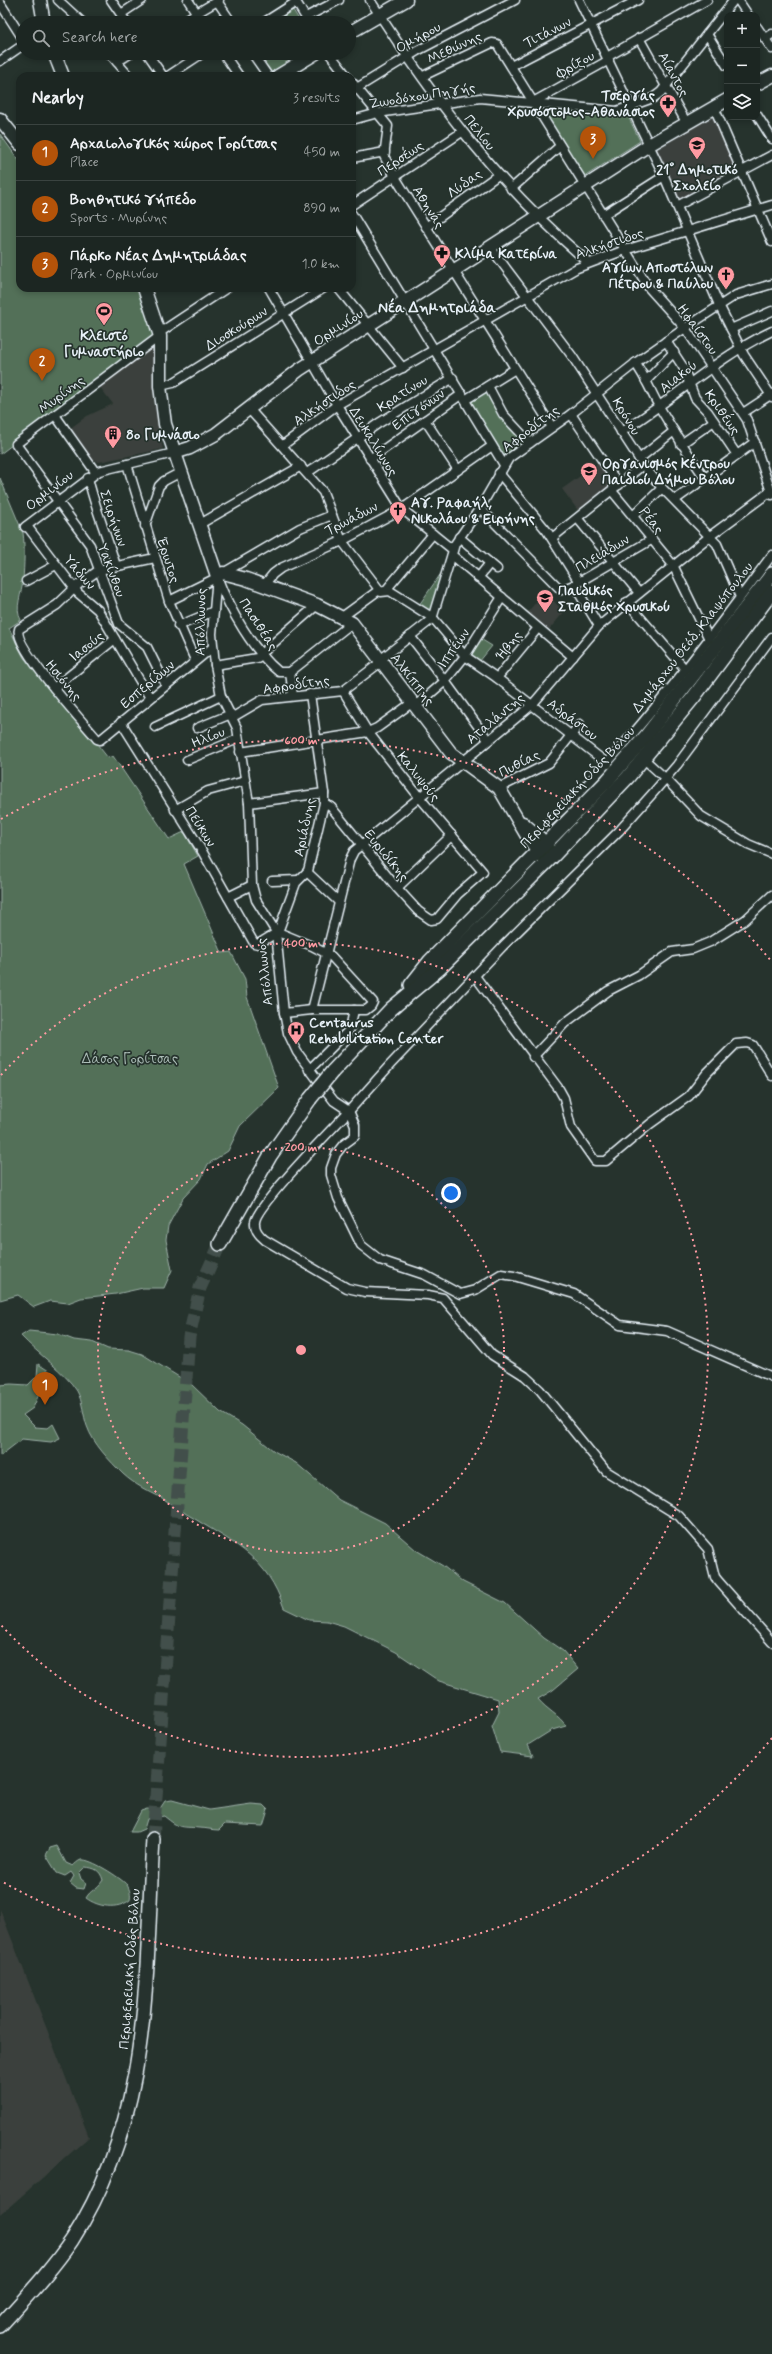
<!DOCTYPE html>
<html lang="en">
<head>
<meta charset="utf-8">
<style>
	body { margin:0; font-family:Mynerve,sans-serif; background:#29322f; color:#f1f3f6 }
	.controls { position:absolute; right:12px; top:12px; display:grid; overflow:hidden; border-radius:8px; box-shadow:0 2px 6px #0003 }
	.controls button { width:36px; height:36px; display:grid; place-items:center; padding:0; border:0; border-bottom:1px solid #3a4340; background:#1c2622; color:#f1f3f6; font:20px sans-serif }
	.you { position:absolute; left:451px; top:1193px; width:14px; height:14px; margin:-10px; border:3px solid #fff; border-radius:50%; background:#1a73e8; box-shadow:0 0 0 6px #1a73e833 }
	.badge { display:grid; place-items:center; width:26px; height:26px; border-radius:50%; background:#b45309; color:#fff; font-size:13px; font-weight:700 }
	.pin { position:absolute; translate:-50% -33px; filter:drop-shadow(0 1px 2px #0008) }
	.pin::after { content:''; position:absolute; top:21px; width:14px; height:12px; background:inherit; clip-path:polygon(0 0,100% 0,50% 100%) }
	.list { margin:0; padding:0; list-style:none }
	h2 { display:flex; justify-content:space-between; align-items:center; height:52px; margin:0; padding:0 16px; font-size:17px }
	h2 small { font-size:13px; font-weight:400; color:#a0a5a5 }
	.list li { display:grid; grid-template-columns:26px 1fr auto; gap:12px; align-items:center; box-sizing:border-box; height:56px; padding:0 16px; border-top:1px solid #3a4340 }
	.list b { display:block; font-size:15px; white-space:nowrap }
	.list p { margin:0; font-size:13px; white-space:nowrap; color:#a0a5a5 }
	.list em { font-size:13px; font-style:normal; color:#a0a5a5 }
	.icon { flex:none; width:22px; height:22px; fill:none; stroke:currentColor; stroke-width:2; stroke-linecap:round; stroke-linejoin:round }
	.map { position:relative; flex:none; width:772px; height:2354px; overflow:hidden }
	.search { position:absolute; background:#1c2622; box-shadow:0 2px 6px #0003; left:16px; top:16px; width:340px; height:44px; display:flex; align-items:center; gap:10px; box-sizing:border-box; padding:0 14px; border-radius:22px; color:#a0a5a5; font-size:15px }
	.panel { position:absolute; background:#1c2622; box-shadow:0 2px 6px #0003; left:16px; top:72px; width:340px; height:220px; border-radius:12px }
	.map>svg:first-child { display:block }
	.built { fill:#3a403c }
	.green { fill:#527058; stroke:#9db0a8 }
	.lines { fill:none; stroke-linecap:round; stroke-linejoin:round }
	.primary-tunnel { stroke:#43504b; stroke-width:13; stroke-dasharray:13 6; stroke-linecap:butt }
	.street-casing { stroke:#e8f1f8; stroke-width:11 }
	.secondary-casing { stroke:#e8f1f8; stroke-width:15 }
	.primary-casing { stroke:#e8f1f8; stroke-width:16 }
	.street { stroke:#26332d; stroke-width:8 }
	.secondary { stroke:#26332d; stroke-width:12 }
	.primary { stroke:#26332d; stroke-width:13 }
	.primary-bridge-casing { stroke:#e8f1f8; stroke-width:16; stroke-linecap:butt }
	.primary-bridge { stroke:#26332d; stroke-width:13 }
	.ring { fill:none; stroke:#ff9aa2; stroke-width:2; stroke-dasharray:2 4 }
	.labels { text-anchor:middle; stroke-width:3.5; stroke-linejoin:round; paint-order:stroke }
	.street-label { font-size:14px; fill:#e8f1f8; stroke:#26332d }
	.poi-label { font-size:14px; font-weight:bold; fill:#e8f1f8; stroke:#26332d; text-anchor:start }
	.park-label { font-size:14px; fill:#acbdb8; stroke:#26332d }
	.neighbourhood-label { font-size:15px; font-weight:bold; fill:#e8f1f8; stroke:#26332d }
	.centre { fill:#ff9aa2; stroke:#26332d; stroke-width:2 }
	.ring-label { font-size:12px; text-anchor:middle; font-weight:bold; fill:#ff9aa2; stroke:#26332d; stroke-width:3.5; stroke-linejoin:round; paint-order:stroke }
</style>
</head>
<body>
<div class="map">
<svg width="772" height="2354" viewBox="0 0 772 2354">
	<rect width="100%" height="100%" fill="#26332d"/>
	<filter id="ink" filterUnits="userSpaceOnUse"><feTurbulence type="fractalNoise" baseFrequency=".025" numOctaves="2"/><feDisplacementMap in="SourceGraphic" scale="8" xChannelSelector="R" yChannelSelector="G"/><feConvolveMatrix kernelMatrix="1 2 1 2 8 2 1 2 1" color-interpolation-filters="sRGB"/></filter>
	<g filter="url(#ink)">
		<g class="built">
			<polygon points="714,115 738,170 679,203 656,150"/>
			<polygon points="153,344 154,402 163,449 99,462 91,459 69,429 87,416 113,404 99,386"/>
			<polygon points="600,462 615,484 579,512 562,489"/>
			<polygon points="545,592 564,612 547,632 525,615"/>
			<polygon points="0,1909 89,2137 0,2215"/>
		</g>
		<g class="green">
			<polygon points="293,10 301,23 272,23"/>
			<polygon points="256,53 304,53 269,74"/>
			<polygon points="549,108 619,117 627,114 640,141 584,177 543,111"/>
			<polygon points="0,134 20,162 20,288 140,288 157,335 0,454"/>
			<polygon points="487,391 523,442 502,458 469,402"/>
			<path d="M0,478L23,533C25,547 24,566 23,580C22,594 14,608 21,620L9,628L24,658L98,741L97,744L108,758L113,756L169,839L184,832L198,856L184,864L222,953L231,952L245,979L247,997L279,1088L240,1126L228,1151L208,1164L201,1179L183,1198L168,1226L166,1240L172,1270L164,1288H143L116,1294L81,1298L68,1303L50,1301L34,1307L18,1295L0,1300Z"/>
			<polygon points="442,572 443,573 430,613 419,605"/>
			<polygon points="479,638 492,646 479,662 468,654"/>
			<path d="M29,1331L58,1334L74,1340L92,1342L108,1349L129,1350L142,1354L192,1385L220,1412L242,1425L274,1451L296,1463L339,1500L385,1523L416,1550L443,1566L463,1582L505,1603L544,1638L563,1651L578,1669L553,1690L538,1699C547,1710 559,1715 566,1726L552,1730L528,1745L533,1756L500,1752L492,1726L499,1712L498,1699L439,1681L396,1652L344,1626L327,1621L309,1620L284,1608C267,1558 237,1545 195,1519C184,1513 173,1505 162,1498C148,1491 135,1485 123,1474C110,1461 93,1444 87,1426C83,1415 83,1402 77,1391C65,1372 38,1354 21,1336Z"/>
			<polygon points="38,1364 49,1371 33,1408 23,1415 35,1427 48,1428 53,1424 60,1438 51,1442 22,1439 0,1456 0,1385 11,1384 28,1385 37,1376"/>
			<path d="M172,1800L209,1810L251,1804L263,1805L268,1810L263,1826L225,1824L219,1830C212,1830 206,1828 199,1828C180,1826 181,1830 164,1816L147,1819L144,1829L137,1832H130L141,1811L147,1809L159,1810L165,1801Z"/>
			<path d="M57,1846L66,1863L73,1866C75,1864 78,1861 81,1860C90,1858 121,1878 127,1885C130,1890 131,1895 130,1900C117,1910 98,1907 86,1898C91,1889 96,1891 103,1880C100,1870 95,1868 85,1867L79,1873L81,1879L86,1883L84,1889L76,1888L70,1883L74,1876L71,1872L65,1876L57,1873L46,1855L50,1848Z"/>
		</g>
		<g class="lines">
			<polyline class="primary-tunnel" points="153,1839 189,1337 200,1288 220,1244"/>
			<defs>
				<g id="street">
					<polyline points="58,0 83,23"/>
					<polyline points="111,0 127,23"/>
					<polyline points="188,0 203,23"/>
					<polyline points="295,0 309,23"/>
					<path d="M370,0C433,99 499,186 589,263"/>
					<polyline points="579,0 664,176 719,305 744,355 772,397"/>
					<polyline points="738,0 748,15"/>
					<polyline points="217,1 232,23"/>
					<polyline points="0,3 23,39"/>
					<polyline points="121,14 142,0"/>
					<polyline points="306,17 339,0"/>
					<polyline points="180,23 219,0"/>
					<polyline points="263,23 296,2"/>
					<polyline points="757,27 772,49"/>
					<polyline points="707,34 727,66"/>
					<polyline points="639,38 686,122"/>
					<polyline points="765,39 772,34"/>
					<polyline points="109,53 129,76"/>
					<polyline points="147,53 163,76"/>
					<polyline points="223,53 239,76"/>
					<polyline points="252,53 268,76"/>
					<polyline points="329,53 347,76"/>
					<polyline points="607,57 707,0"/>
					<polyline points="0,61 23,45"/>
					<polyline points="117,62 131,53"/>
					<polyline points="511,66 638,0"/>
					<polyline points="168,76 203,53"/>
					<polyline points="423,76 492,43 497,44 649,288 685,328 747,420 772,495"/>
					<polyline points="352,82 388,126 384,156 395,177 552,427"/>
					<polyline points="357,88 417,51 515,0"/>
					<polyline points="533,102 609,60"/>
					<polyline points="714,107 772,242"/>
					<polyline points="757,115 772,139"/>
					<polyline points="352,120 378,113 480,98 617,111 653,98 661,92 734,0"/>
					<polyline points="352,158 385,152"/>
					<polyline points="511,189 560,146"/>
					<polyline points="352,205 462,132"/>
					<polyline points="677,206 772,155"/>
					<polyline points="352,214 504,465"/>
					<polyline points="603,215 664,176"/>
					<polyline points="426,227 498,175"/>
					<polyline points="490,247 572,356 643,465 662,488 717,544 740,597"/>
					<polyline points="269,288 337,405 402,509 453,550"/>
					<polyline points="338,288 403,368"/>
					<polyline points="731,329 772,311"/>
					<polyline points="159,333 227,288"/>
					<polyline points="160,336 16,444 90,545 119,624 147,647 166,685"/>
					<polyline points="666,341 683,367 695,398 708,412 737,455"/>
					<path d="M635,363C646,377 651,393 660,408C674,432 689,455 705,478"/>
					<polyline points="646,381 674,352"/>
					<polyline points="160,386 173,383 324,288"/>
					<polyline points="488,386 503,414 530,443"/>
					<polyline points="465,400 515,369"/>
					<polyline points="249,409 323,492 342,541 381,592 390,591 433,618 465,656 497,678 608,764"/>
					<polyline points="743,413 772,394"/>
					<polyline points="571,414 619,485"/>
					<polyline points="55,415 96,473"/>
					<polyline points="425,420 458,470"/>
					<path d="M621,432C673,400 717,357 772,331"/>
					<polyline points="681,444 714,421"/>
					<polyline points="283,445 337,405 577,268 625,250 772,205"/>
					<polyline points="370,459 462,394"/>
					<polyline points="639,459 674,431"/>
					<polyline points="127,464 169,601 195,660"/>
					<polyline points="307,473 379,423 453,378"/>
					<polyline points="499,473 547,531 579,582"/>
					<path d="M88,478C95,508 107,536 116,566"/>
					<polyline points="612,491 673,565 709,639"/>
					<polyline points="675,500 755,442"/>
					<polyline points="480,508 561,590 574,585 651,540"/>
					<polyline points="633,516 662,488"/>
					<polyline points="578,519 639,593"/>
					<polyline points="200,524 301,466"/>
					<polyline points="27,526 78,593 98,610 150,698"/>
					<polyline points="145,526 159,486 164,481 181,472"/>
					<polyline points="25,527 99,471 174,453"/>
					<polyline points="459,537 497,569"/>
					<polyline points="552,538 643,465"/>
					<polyline points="452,555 573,657"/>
					<path d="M155,558L99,570L79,584L57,605L19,629C12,645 84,723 97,739L100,740L213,647"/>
					<polyline points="223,573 300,528 332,515"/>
					<polyline points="217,576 212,634 215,665 221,696 237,728 249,803 252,885 256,900 276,932 284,1013 288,1033 297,1052 317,1079 334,1101 349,1111 390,1065 503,946 619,831 653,793 677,765 772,637"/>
					<polyline points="478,578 490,563"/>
					<path d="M218,579C229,609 254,652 279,672H290L293,696"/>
					<polyline points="26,581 56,565"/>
					<polyline points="264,585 273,574 281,568 342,541 402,509 492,446"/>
					<polyline points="574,585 599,626"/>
					<polyline points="386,590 433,534"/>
					<polyline points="169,601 216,578"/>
					<polyline points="627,602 685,669"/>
					<polyline points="342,617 379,590"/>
					<polyline points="178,626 214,611"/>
					<polyline points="410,636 445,681 488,740"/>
					<polyline points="261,654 317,605"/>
					<polyline points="380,660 432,619 455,544 480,508 509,458 571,414 638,361 685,328 736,295 772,284"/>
					<polyline points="215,665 257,658 262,655"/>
					<polyline points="290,672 352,623"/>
					<polyline points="497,678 538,628"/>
					<polyline points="54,688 115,639"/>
					<polyline points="416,706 445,681 465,656 502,597"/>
					<polyline points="233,717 262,700 343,691 381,662"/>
					<polyline points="121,722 202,851 254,943 258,944 278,932 296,883 308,871 324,803 324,793 310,694"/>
					<polyline points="155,727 221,696"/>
					<polyline points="197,728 231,714"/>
					<polyline points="240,752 368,732 377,728 413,702"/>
					<polyline points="644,759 665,778 701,816 748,844 772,854"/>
					<polyline points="187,760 238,739"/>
					<polyline points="499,788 549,763 580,724"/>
					<polyline points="249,803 324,793"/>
					<polyline points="324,803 331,807 397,888 418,911 431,920 437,919 458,894 483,872 420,798 368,732 343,691"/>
					<polyline points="175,810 208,791 245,781"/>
					<path d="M549,822C634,743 702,648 772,555"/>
					<polyline points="307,872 339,902"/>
					<polyline points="272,881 298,880"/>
					<polyline points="397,888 452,835"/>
					<polyline points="228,897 252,885"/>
					<polyline points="278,932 312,946 331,956 373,1002 371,1006 366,1010 312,1010 284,1013"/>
					<polyline points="475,976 559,1089 564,1098 571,1127 595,1161 606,1161 650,1124 689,1096 707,1073 736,1044 747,1043 753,1045 772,1076"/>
					<polyline points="312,1010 350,859 354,851 532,705 599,626 710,536 771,491"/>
					<polyline points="533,1057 565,1023 608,991 639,975 672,952 693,949 710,942 745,920 772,895"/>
					<polyline points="309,1070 350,1029 354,1010"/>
					<path d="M772,1377L667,1331L620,1325L574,1294L514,1276L501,1274L475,1290L460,1294L425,1275L380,1260L361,1245L338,1198L331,1175V1168L336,1154L343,1145L355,1136V1125L349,1111C334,1127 256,1206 255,1222C254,1230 260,1236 265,1240L347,1288L365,1292L428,1295L443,1298L492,1355L525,1376L540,1390L606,1471L679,1516L708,1549L715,1577L719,1582L772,1642"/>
				</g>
				<g id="secondary">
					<polyline points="40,0 44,23"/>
					<polyline points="349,33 406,0"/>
					<polyline points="54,53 63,76"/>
					<polyline points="278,76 316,53"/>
					<polyline points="757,84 772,76"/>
					<polyline points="0,119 20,144"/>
					<polyline points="144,288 160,336 160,386 165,424 217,576 223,573 246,579 317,605 352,623 451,753 499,788 527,836 546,863"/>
					<polyline points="174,453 190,448 216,434 299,370 649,145 727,100"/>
					<polyline points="523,823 540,838 551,852"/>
				</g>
				<g id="primary">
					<polyline points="411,985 430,961 607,781 646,736 772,574"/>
					<polyline points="332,1072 391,1009 440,968 553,856 628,777 693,698 772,592"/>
					<polyline points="220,1244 270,1156 310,1099"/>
					<path d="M0,2326C25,2298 51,2271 72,2240C152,2115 145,1980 153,1839"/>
				</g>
			</defs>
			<use href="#street" class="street-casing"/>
			<use href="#secondary" class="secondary-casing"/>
			<use href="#primary" class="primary-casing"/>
			<use href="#street" class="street"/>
			<use href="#secondary" class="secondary"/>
			<use href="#primary" class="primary"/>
			<defs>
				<polyline id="primary-bridge" points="310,1099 332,1072"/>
			</defs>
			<use href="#primary-bridge" class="primary-bridge-casing"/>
			<use href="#primary-bridge" class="primary-bridge"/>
		</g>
	</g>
	<g class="ring">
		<circle cx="301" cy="1350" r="203"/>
		<path d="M1 1075A407 407 0 1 1 1 1625"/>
		<path d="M772 1738A610 610 0 0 1 1 1881M1 819A610 610 0 0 1 772 962"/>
	</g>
	<defs>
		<symbol id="pharmacy-pin" viewBox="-11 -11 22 30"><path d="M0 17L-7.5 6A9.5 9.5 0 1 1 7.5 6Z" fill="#ff9aa2" stroke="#26332d"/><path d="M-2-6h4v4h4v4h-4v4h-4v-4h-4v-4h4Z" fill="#111"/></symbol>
		<symbol id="school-pin" viewBox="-11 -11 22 30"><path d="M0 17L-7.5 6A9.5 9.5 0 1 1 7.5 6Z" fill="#ff9aa2" stroke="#26332d"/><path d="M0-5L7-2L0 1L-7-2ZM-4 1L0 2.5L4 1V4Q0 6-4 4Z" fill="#111"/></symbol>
		<symbol id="church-pin" viewBox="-11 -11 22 30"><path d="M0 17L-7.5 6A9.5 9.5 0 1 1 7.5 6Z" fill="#ff9aa2" stroke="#26332d"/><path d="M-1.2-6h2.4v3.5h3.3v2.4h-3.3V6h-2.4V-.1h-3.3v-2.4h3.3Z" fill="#111"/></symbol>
		<symbol id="stadium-pin" viewBox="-11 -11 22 30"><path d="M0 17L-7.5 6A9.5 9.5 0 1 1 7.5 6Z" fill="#ff9aa2" stroke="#26332d"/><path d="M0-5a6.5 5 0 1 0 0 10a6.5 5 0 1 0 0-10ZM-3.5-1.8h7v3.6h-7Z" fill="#111"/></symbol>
		<symbol id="building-pin" viewBox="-11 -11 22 30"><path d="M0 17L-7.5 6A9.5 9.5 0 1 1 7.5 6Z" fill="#ff9aa2" stroke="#26332d"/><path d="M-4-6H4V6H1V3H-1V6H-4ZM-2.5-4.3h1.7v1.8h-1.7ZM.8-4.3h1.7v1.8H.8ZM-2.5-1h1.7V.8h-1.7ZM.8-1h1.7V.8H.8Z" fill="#111"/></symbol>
		<symbol id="hospital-pin" viewBox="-11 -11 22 30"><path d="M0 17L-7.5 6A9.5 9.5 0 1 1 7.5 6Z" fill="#ff9aa2" stroke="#26332d"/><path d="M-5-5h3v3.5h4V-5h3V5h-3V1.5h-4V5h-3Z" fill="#111"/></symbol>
	</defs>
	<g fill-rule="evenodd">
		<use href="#pharmacy-pin" x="658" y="93" width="20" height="27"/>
		<use href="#school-pin" x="687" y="135" width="20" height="27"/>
		<use href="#pharmacy-pin" x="432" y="243" width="20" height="27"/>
		<use href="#church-pin" x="716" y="265" width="20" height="27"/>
		<use href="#stadium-pin" x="94" y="301" width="20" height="27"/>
		<use href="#building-pin" x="103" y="424" width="20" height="27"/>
		<use href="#school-pin" x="579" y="461" width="20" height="27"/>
		<use href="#church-pin" x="388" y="500" width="20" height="27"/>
		<use href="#school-pin" x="535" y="588" width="20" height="27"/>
		<use href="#hospital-pin" x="286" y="1020" width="20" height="27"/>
	</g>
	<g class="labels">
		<g class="street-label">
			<text transform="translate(547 32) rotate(-27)" y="5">Τιτάνων</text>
			<text transform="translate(418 37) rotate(-29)" y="5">Ομήρου</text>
			<text transform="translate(454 47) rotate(-25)" y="5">Μεθώνης</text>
			<text transform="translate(575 64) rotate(-29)" y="5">Φρίξου</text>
			<text transform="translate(674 74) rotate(61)" y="5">Αίαντος</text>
			<text transform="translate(422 95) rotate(-9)" y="5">Ζωοδόχου Πηγής</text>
			<text transform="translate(480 132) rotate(52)" y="5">Πελίου</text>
			<text transform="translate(400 158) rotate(-34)" y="5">Περσέως</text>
			<text transform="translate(464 183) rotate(-36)" y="5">Λύδας</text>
			<text transform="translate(429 207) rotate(58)" y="5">Αθηνάς</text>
			<text transform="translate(609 243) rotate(-19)" y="5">Αλκήστιδος</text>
			<text transform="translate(338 327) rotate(-33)" y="5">Ορμινίου</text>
			<text transform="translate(236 328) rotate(-32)" y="5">Διοσκούρων</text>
			<text transform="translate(698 329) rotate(54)" y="5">Ηφαίστου</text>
			<text transform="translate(678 376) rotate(-38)" y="5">Αιακού</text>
			<text transform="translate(402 393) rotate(-32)" y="5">Κρατίνου</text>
			<text transform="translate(61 394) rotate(-37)" y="5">Μυρίνης</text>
			<text transform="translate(324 402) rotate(-34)" y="5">Αλκήστιδος</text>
			<text transform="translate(418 409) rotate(-35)" y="5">Επιγόνων</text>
			<text transform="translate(723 412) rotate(55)" y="5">Κριθέως</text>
			<text transform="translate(627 416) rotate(59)" y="5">Κρόνου</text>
			<text transform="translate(530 428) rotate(-37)" y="5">Αφροδίτης</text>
			<text transform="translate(374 441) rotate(58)" y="5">Δευκαλίωνος</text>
			<text transform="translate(49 490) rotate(-38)" y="5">Ορμινίου</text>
			<text transform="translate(114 518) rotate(71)" y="5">Σειρήνων</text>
			<text transform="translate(351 518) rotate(-27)" y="5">Τρωάδων</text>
			<text transform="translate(652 520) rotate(51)" y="5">Ρέας</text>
			<text transform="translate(602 553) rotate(-31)" y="5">Πλειάδων</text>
			<text transform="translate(169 560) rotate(72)" y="5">Έρωτος</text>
			<text transform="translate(112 570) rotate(69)" y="5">Υακίνθου</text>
			<text transform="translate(80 572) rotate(49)" y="5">Υάδων</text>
			<text transform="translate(200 622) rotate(-89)" y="5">Απόλλωνος</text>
			<text transform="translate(259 624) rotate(57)" y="5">Πασιθέας</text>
			<text transform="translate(692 637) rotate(-52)" y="5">Δημάρχου Θεόδ. Κλαψόπουλου</text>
			<text transform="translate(508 645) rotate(-51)" y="5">Ήβης</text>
			<text transform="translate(86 646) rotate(-39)" y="5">Ιασούς</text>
			<text transform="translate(453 648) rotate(-55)" y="5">Ιππέων</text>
			<text transform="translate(413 679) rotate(52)" y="5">Αλκίππης</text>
			<text transform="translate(64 680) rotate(50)" y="5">Ησιόνης</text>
			<text transform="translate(147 684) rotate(-40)" y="5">Εσπερίδων</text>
			<text transform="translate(296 684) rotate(-8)" y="5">Αφροδίτης</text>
			<text transform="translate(495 718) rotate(-40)" y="5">Αταλάντης</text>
			<text transform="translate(573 719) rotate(37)" y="5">Αδράστου</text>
			<text transform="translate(208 737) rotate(-22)" y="5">Ηλίου</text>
			<text transform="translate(519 763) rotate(-27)" y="5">Πυθίας</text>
			<text transform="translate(419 776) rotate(51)" y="5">Καλυψούς</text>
			<text transform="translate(577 787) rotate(-47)" y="5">Περιφερειακή Οδός Βόλου</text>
			<text transform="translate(201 826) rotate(58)" y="5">Πεύκων</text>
			<text transform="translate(304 827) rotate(-78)" y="5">Αριάδνης</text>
			<text transform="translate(387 855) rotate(51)" y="5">Ευριδίκης</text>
			<text transform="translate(264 972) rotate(-96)" y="5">Απόλλωνος</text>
			<text transform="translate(129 1969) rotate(-86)" y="5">Περιφερειακή Οδός Βόλου</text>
		</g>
		<g class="poi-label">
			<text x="655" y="100" text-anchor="end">Τσεργάς<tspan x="655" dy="16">Χρυσόστομος-Αθανάσιος</tspan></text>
			<text x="697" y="174" text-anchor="middle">21° Δημοτικό<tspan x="697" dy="16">Σχολείο</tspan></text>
			<text x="455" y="258">Κλίμα Κατερίνα</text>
			<text x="713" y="272" text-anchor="end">Αγίων Αποστόλων<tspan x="713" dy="16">Πέτρου &amp; Παύλου</tspan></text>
			<text x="104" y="340" text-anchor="middle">Κλειστό<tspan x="104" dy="16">Γυμναστήριο</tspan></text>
			<text x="126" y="439">8ο Γυμνάσιο</text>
			<text x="602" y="468">Οργανισμός Κέντρου<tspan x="602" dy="16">Παιδιού Δήμου Βόλου</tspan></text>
			<text x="411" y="507">Αγ. Ραφαήλ,<tspan x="411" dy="16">Νικολάου &amp; Ειρήνης</tspan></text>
			<text x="558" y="595">Παιδικός<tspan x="558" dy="16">Σταθμός Χρυσικού</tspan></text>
			<text x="309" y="1027">Centaurus<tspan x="309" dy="16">Rehabilitation Center</tspan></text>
		</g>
		<g class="park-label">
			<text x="130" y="1063">Δάσος Γορίτσας</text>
		</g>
		<g class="neighbourhood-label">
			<text x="437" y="312">Νέα Δημητριάδα</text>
		</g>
	</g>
	<circle cx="301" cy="1350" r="6" class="centre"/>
	<g class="ring-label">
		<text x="301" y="744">600 m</text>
		<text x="301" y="947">400 m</text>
		<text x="301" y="1151">200 m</text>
	</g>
</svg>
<div class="controls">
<button>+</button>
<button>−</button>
<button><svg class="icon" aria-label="layers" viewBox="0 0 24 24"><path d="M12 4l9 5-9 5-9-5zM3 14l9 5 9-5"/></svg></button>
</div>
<div class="you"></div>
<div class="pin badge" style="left:45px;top:1405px">1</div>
<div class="pin badge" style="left:42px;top:381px">2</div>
<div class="pin badge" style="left:593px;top:159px">3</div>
<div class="search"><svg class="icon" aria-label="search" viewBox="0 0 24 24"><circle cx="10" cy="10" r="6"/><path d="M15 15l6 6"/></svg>Search here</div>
<section class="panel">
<h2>Nearby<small>3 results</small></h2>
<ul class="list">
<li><span class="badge">1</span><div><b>Αρχαιολογικός χώρος Γορίτσας</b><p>Place</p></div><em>450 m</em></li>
<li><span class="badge">2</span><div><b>Βοηθητικό γήπεδο</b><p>Sports · Μυρίνης</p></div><em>890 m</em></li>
<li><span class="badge">3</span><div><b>Πάρκο Νέας Δημητριάδας</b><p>Park · Ορμινίου</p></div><em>1.0 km</em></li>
</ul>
</section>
</div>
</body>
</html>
